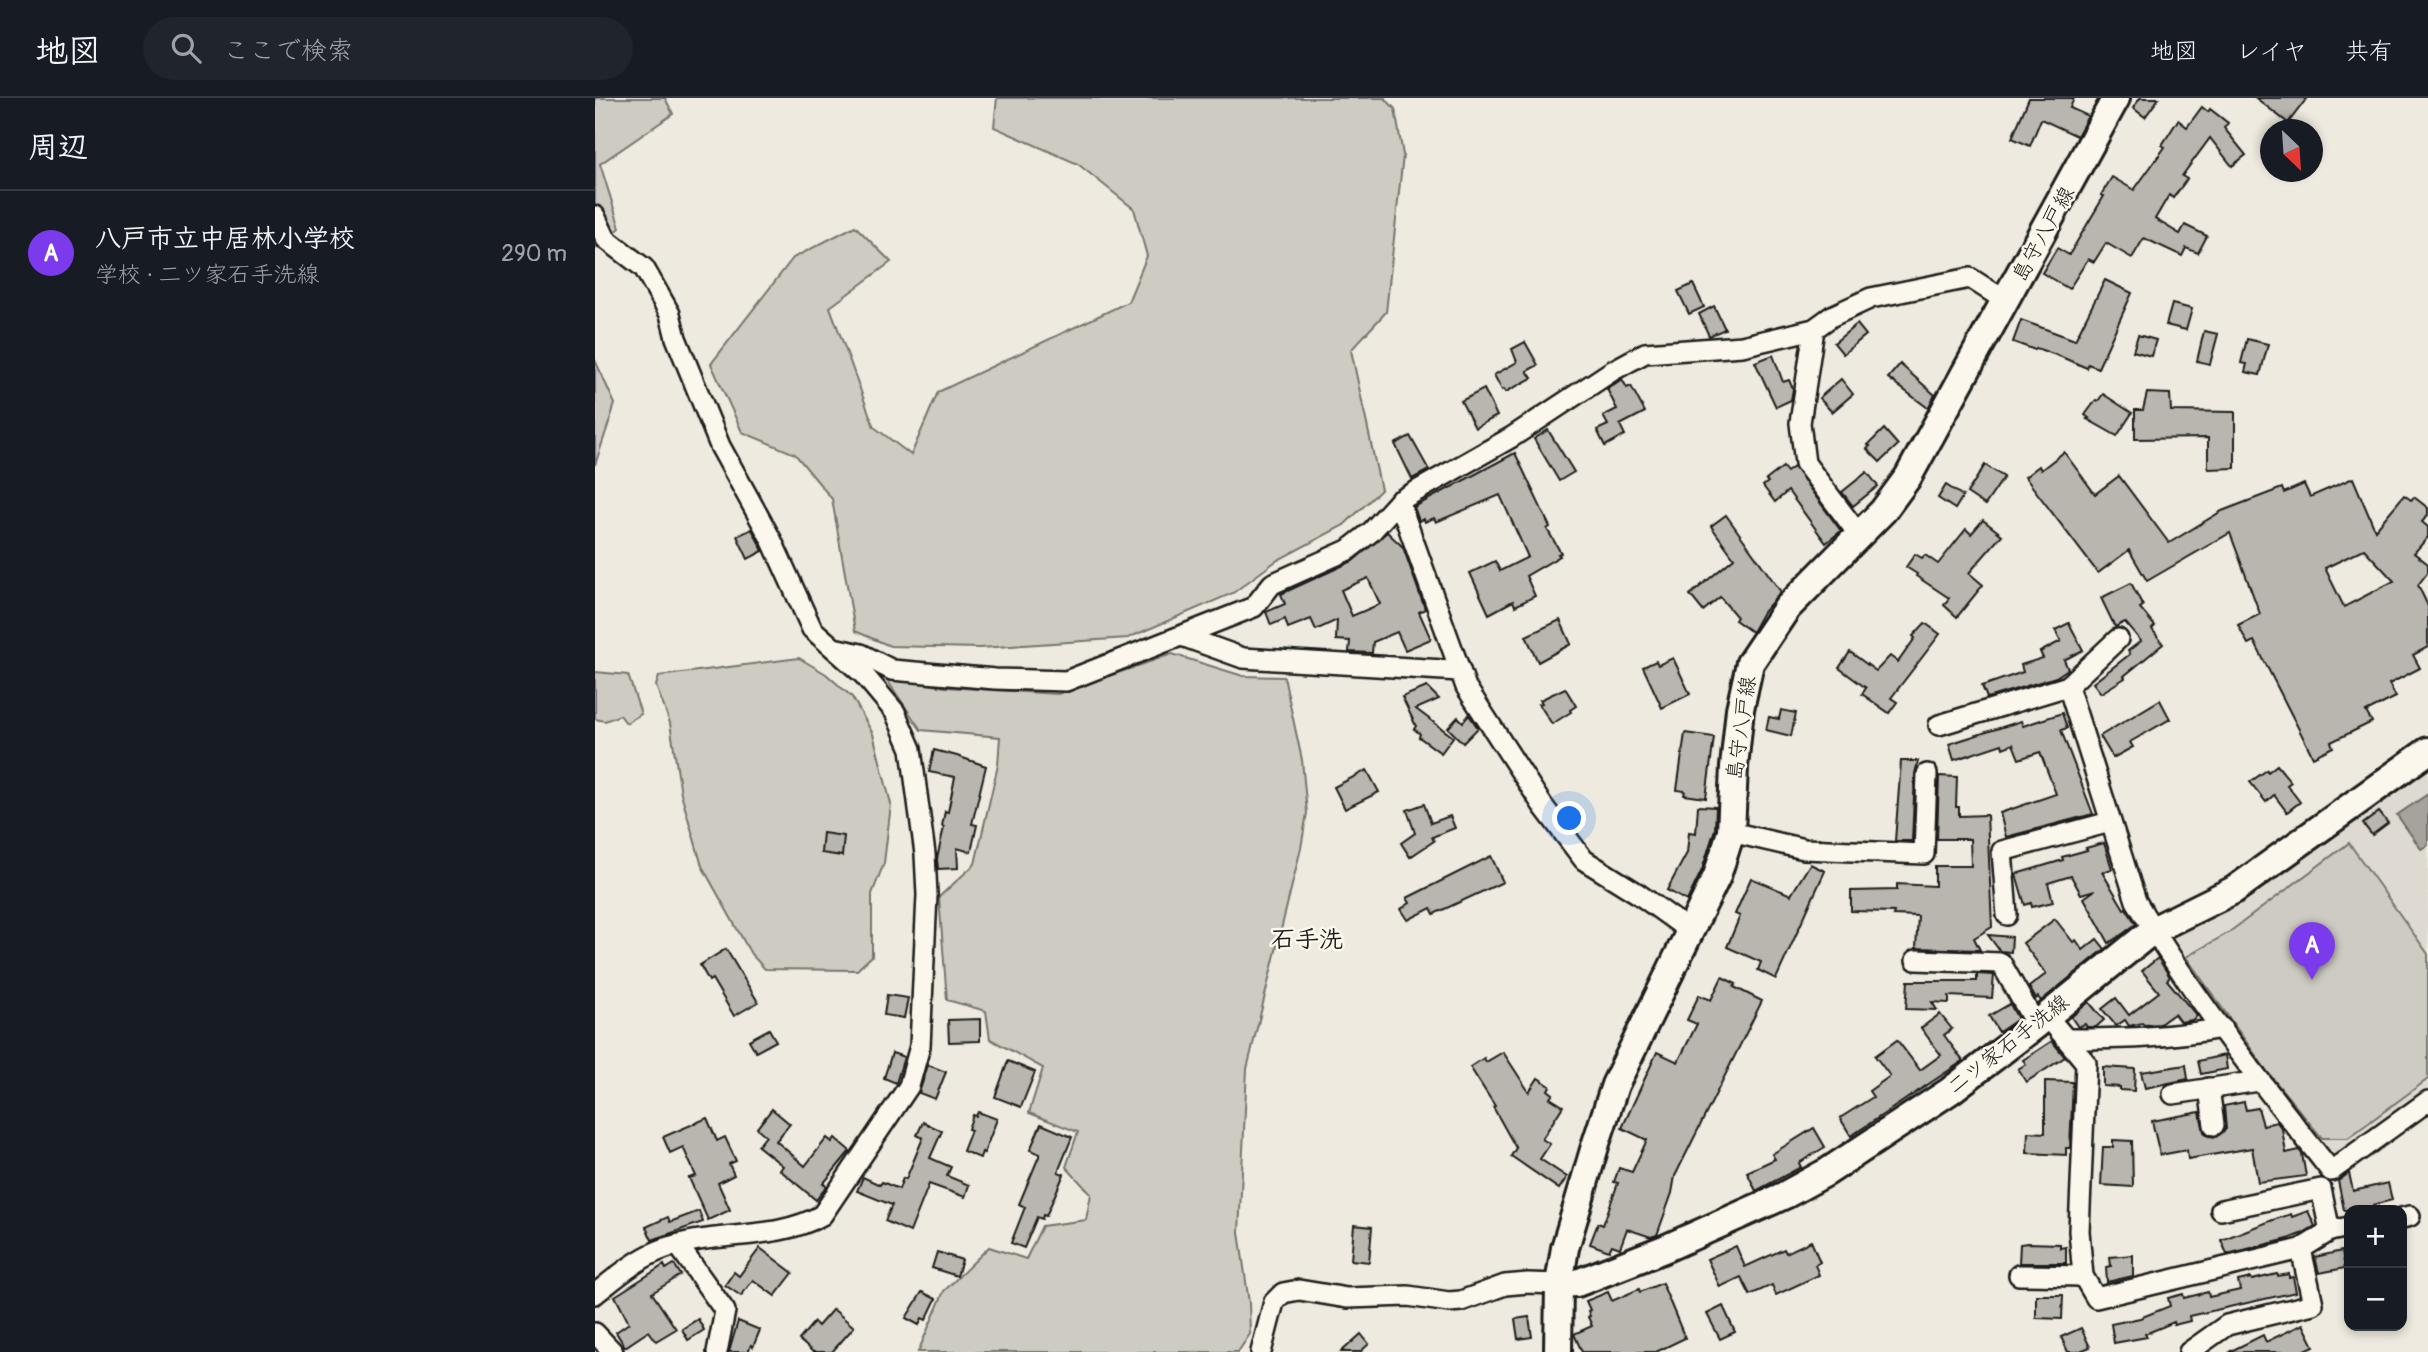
<!DOCTYPE html>
<html lang="ja">
<head>
<meta charset="utf-8">
<style>
	body { margin:0; font-family:Pangolin,"Klee One",sans-serif; background:#20242c; color:#f1f3f6 }
	.controls { position:absolute; right:21px; bottom:21px; display:grid; overflow:hidden; border-radius:14px; box-shadow:0 4px 10px #0003 }
	.controls button { width:63px; height:63px; display:grid; place-items:center; padding:0; border:0; border-bottom:2px solid #363941; background:#171b24; color:#f1f3f6; font:35px sans-serif }
	.compass { position:absolute; left:1665px; top:21px; width:63px; height:63px; border-radius:50%; background:#171b24; box-shadow:0 4px 10px #0003; rotate:155deg }
	.you { position:absolute; left:975px; top:721px; width:24px; height:24px; margin:-18px; border:5px solid #fff; border-radius:50%; background:#1a73e8; box-shadow:0 0 0 10px #1a73e833 }
	.badge { display:grid; place-items:center; width:46px; height:46px; border-radius:50%; background:#7c3aed; color:#fff; font-size:23px; font-weight:700 }
	.pin { position:absolute; translate:-50% -58px; filter:drop-shadow(0 2px 4px #0008) }
	.pin::after { content:''; position:absolute; top:37px; width:24px; height:21px; background:inherit; clip-path:polygon(0 0,100% 0,50% 100%) }
	.list { margin:0; padding:0; list-style:none }
	h2 { display:flex; justify-content:space-between; align-items:center; height:91px; margin:0; padding:0 28px; font-size:30px }
	h2 small { font-size:23px; font-weight:400; color:#9ea1a6 }
	.list li { display:grid; grid-template-columns:46px 1fr auto; gap:21px; align-items:center; box-sizing:border-box; height:126px; padding:0 28px; border-top:2px solid #363941 }
	.list b { display:block; font-size:26px; white-space:nowrap }
	.list p { margin:0; font-size:23px; white-space:nowrap; color:#9ea1a6 }
	.list em { font-size:23px; font-style:normal; color:#9ea1a6 }
	.icon { flex:none; width:38px; height:38px; fill:none; stroke:currentColor; stroke-width:2; stroke-linecap:round; stroke-linejoin:round }
	.map { position:relative; flex:none; width:1833px; height:1254px; overflow:hidden }
	header { display:flex; align-items:center; gap:42px; box-sizing:border-box; height:98px; padding:0 35px; background:#171b24; border-bottom:2px solid #363941 }
	header strong { font-size:33px }
	nav { display:flex; gap:38px; margin-inline-start:auto; font-size:24px }
	.search { width:490px; height:63px; background:#20242c; display:flex; align-items:center; gap:18px; box-sizing:border-box; padding:0 24px; border-radius:38px; color:#9ea1a6; font-size:26px }
	main { display:flex }
	aside { flex:1; background:#171b24 }
	.map>svg:first-child { display:block }
	.built { fill:#dedad1 }
	.green { fill:#ceccc2; stroke:#75746f; stroke-width:2 }
	.water { fill:#a6a39d; stroke:#6f6d69; stroke-width:2 }
	.building { fill:#b9b6af; stroke:#1c1c1c; stroke-width:2; fill-rule:evenodd }
	.lines { fill:none; stroke-linecap:round; stroke-linejoin:round }
	.street-casing { stroke:#1c1c1c; stroke-width:24 }
	.secondary-casing { stroke:#1c1c1c; stroke-width:32 }
	.street { stroke:#fbf7ec; stroke-width:19 }
	.secondary { stroke:#fbf7ec; stroke-width:26 }
	.labels { text-anchor:middle; stroke-width:5; stroke-linejoin:round; paint-order:stroke }
	.street-label { font-size:21px; fill:#1c1c1c; stroke:#fbf7ec }
	.quarter-label { font-size:24px; font-weight:bold; fill:#1c1c1c; stroke:#fbf7ec }
</style>
</head>
<body>
<header>
<strong>地図</strong>
<div class="search"><svg class="icon" aria-label="search" viewBox="0 0 24 24"><circle cx="10" cy="10" r="6"/><path d="M15 15l6 6"/></svg>ここで検索</div>
<nav><a>地図</a><a>レイヤ</a><a>共有</a></nav>
</header>
<main>
<aside>
<h2>周辺<small></small></h2>
<ul class="list">
<li><span class="badge">A</span><div><b>八戸市立中居林小学校</b><p>学校 · 二ツ家石手洗線</p></div><em>290 m</em></li>
</ul>
</aside>
<div class="map">
<svg width="1833" height="1254" viewBox="0 0 1833 1254">
	<rect width="100%" height="100%" fill="#eeeadf"/>
	<filter id="ink" filterUnits="userSpaceOnUse"><feTurbulence type="fractalNoise" baseFrequency=".0143" numOctaves="2"/><feDisplacementMap in="SourceGraphic" scale="14" xChannelSelector="R" yChannelSelector="G"/><feConvolveMatrix kernelMatrix="1 2 1 2 8 2 1 2 1" color-interpolation-filters="sRGB"/></filter>
	<g filter="url(#ink)">
		<polygon class="built" points="1833,666 1833,994 1744,1055 1730,1055 1671,981 1571,837"/>
		<g class="green">
			<polygon points="0,0 70,0 78,16 5,66 25,130 0,151"/>
			<polygon points="402,0 790,0 800,11 808,57 791,214 756,252 786,392 749,427 681,463 638,495 533,540 385,550 295,548 260,533 237,401 200,356 147,334 116,266 198,160 260,128 296,164 235,209 279,329 316,357 343,294 533,204 552,158 539,111 483,66 399,29"/>
			<polygon points="0,262 20,306 0,367"/>
			<polygon points="577,556 648,578 689,579 707,662 712,715 706,750 652,971 644,1134 654,1205 655,1236 643,1254 323,1254 349,1193 394,1149 431,1161 447,1128 491,1122 496,1096 471,1069 483,1034 434,1015 448,970 395,941 391,913 352,902 344,799 380,766 403,667 405,639 326,632 290,579 350,589 463,596"/>
			<polygon points="204,560 231,576 257,599 278,636 296,706 289,765 277,796 277,858 262,872 170,871 156,856 107,768 86,696 75,625 61,588 64,578"/>
			<polygon points="0,574 33,577 46,616 31,625 25,617 10,623 0,621"/>
			<polygon points="1754,745 1833,856 1833,981 1753,1040 1727,1040 1674,976 1591,859 1633,835"/>
		</g>
		<polygon class="water" points="1833,696 1833,747 1826,751 1802,717"/>
		<g class="building">
			<polygon points="1434,0 1479,0 1475,10 1493,18 1482,38 1446,21 1435,48 1417,40"/>
			<polygon points="1545,0 1564,0 1550,19 1538,10"/>
			<polygon points="1661,0 1712,0 1693,25"/>
			<polygon points="1607,9 1613,14 1615,11 1633,25 1629,30 1651,57 1637,68 1615,40 1587,78 1592,81 1578,100 1574,97 1560,121 1585,136 1590,127 1612,138 1603,155 1591,150 1587,158 1549,140 1537,160 1511,145 1499,164 1493,161 1474,191 1447,175 1462,150 1474,157 1509,98 1506,97 1517,79 1539,92 1570,49 1567,47 1583,22 1592,29"/>
			<polygon points="1510,182 1537,195 1503,270 1493,266 1492,270 1464,258 1441,250 1440,252 1418,244 1426,222 1480,242"/>
			<polygon points="1098,186 1109,209 1094,216 1083,193"/>
			<polygon points="1577,206 1597,211 1591,232 1571,227"/>
			<polygon points="1119,208 1130,231 1114,238 1104,216"/>
			<polygon points="1262,226 1271,237 1248,256 1239,245"/>
			<polygon points="1609,233 1623,236 1615,266 1602,263"/>
			<polygon points="1543,237 1561,242 1556,258 1538,253"/>
			<polygon points="1652,241 1673,246 1665,277 1650,274 1652,266 1646,265"/>
			<polygon points="930,244 943,267 932,273 937,280 911,294 909,291 907,292 899,277 922,264 917,251"/>
			<polygon points="1178,257 1188,284 1194,282 1198,291 1196,302 1181,309 1160,264"/>
			<polygon points="1305,266 1340,297 1333,310 1293,280"/>
			<polygon points="1027,281 1032,290 1036,288 1050,314 1025,327 1030,337 1010,348 1002,332 1013,327 1008,318 1022,311 1012,291"/>
			<polygon points="1246,281 1258,296 1237,314 1224,300"/>
			<polygon points="889,291 902,318 880,330 866,303"/>
			<polygon points="1552,295 1575,296 1576,313 1640,314 1640,370 1613,371 1613,340 1540,341 1540,312 1548,312"/>
			<polygon points="1508,296 1537,315 1522,338 1492,321 1494,320 1490,317 1501,302 1503,303"/>
			<polygon points="1289,331 1303,347 1285,364 1272,351 1275,348 1273,347"/>
			<polygon points="953,332 979,374 964,383 939,341"/>
			<polygon points="815,338 834,372 817,381 800,346"/>
			<path d="M1469,354L1500,396L1524,378L1574,445L1627,413L1687,390L1689,395L1709,386L1715,399L1758,380L1780,432L1809,397L1816,402L1819,399L1833,410V417L1827,424L1833,429V439L1819,455L1833,466V474L1823,487L1833,508V549L1818,557L1825,570L1794,586L1801,599L1771,614L1777,624L1736,644L1738,649L1718,659L1659,543L1653,546L1643,527L1665,516L1635,435L1552,483L1534,452L1503,475L1430,379L1444,368L1446,372ZM1769,451L1799,483L1749,509L1730,470Z"/>
			<polygon points="920,355 955,429 952,431 966,455 963,456 965,458 931,478 940,498 920,508 918,503 894,516 875,475 900,463 905,473 933,459 905,397 841,424 839,420 830,424 829,421 824,423 819,409"/>
			<polygon points="1390,367 1409,379 1390,407 1372,395"/>
			<polygon points="1188,369 1192,374 1199,369 1246,433 1231,445 1193,393 1180,404 1168,388 1173,384 1171,382"/>
			<polygon points="1272,374 1283,388 1258,408 1247,394"/>
			<polygon points="1351,387 1368,398 1360,411 1343,400"/>
			<polygon points="1131,417 1186,494 1168,514 1157,534 1140,522 1142,519 1125,499 1108,513 1095,497 1139,460 1116,428"/>
			<polygon points="1388,422 1407,437 1374,475 1388,487 1362,519 1349,507 1354,500 1321,478 1322,476 1311,469 1320,456 1327,460 1330,457 1343,466 1371,431 1376,436"/>
			<polygon points="157,431 168,453 153,461 142,438"/>
			<path d="M792,434L808,449L830,511L824,514L836,541L810,552L802,534L778,544L777,555L754,554L755,543L741,542L742,522L721,532L716,521L693,530L690,521L676,527L671,514L690,506L686,496L758,463ZM773,480L785,506L757,518L746,492Z"/>
			<polygon points="1536,485 1548,508 1545,510 1560,528 1557,531 1568,546 1529,578 1530,580 1506,595 1498,585 1535,556 1533,553 1546,543 1530,524 1520,529 1506,500"/>
			<polygon points="965,522 976,546 943,564 931,538"/>
			<polygon points="1330,525 1345,536 1296,600 1302,604 1294,615 1267,596 1271,590 1244,570 1255,554 1281,573 1295,558 1303,564 1320,540 1318,538"/>
			<polygon points="1474,525 1488,552 1469,562 1473,571 1461,579 1392,600 1387,588 1428,574 1426,567 1448,560 1445,554 1466,543 1460,532"/>
			<polygon points="1078,560 1095,596 1067,610 1048,569 1061,563 1063,567"/>
			<polygon points="832,589 844,601 821,611 858,639 846,655 824,639 825,636 819,631 821,628 807,599"/>
			<polygon points="970,590 981,608 975,612 976,614 957,626 944,606 947,605 945,602"/>
			<polygon points="1565,602 1575,621 1535,644 1538,649 1518,660 1505,638"/>
			<polygon points="1186,612 1201,615 1196,638 1171,632 1174,619 1184,621"/>
			<polygon points="1467,615 1472,630 1466,632 1498,716 1411,739 1405,715 1461,696 1445,654 1424,661 1418,646 1408,650 1407,646 1359,662 1354,646 1426,623 1428,628"/>
			<polygon points="874,617 883,630 868,645 853,630 863,619 868,624"/>
			<polygon points="1090,635 1119,639 1111,700 1089,697 1090,693 1082,692"/>
			<polygon points="339,652 362,658 391,668 377,726 382,727 376,754 362,750 363,770 343,771 342,761 349,729 347,728 350,713 353,714 360,679 334,674"/>
			<polygon points="1306,663 1323,663 1320,676 1317,743 1300,743"/>
			<polygon points="1682,667 1696,684 1692,687 1705,704 1692,714 1679,697 1671,704 1655,684 1672,672 1673,674"/>
			<polygon points="772,672 784,694 750,711 739,689"/>
			<polygon points="1344,678 1362,679 1361,709 1364,709 1364,718 1392,717 1397,829 1379,840 1385,852 1321,850 1323,818 1298,817 1299,814 1256,813 1256,793 1302,792 1302,786 1340,788 1340,768 1376,768 1375,741 1342,741"/>
			<polygon points="829,706 836,725 855,718 860,730 837,739 839,743 815,759 806,745 820,735 812,712"/>
			<polygon points="1103,708 1121,709 1120,731 1107,772 1092,803 1072,792 1092,755 1094,734 1101,735"/>
			<polygon points="1784,714 1793,725 1777,737 1768,726"/>
			<polygon points="228,735 249,738 247,758 226,755"/>
			<polygon points="1509,745 1517,771 1507,774 1529,811 1531,810 1541,826 1529,835 1514,845 1489,800 1500,792 1486,796 1476,778 1453,785 1458,804 1437,809 1436,805 1430,807 1421,776 1468,762 1467,759 1492,752 1491,750"/>
			<polygon points="896,758 908,784 839,816 836,810 813,822 806,811 815,805 812,800"/>
			<polygon points="1215,766 1230,773 1181,881 1163,872 1166,864 1132,849 1145,818 1140,816 1156,780 1196,797"/>
			<polygon points="1460,821 1478,844 1481,842 1488,852 1502,841 1510,851 1446,903 1443,899 1441,901 1434,889 1451,876 1428,845"/>
			<polygon points="1393,837 1417,839 1416,854 1405,853"/>
			<polygon points="131,851 163,904 139,918 117,881 114,883 105,867"/>
			<polygon points="1563,860 1575,879 1572,882 1602,918 1597,922 1585,924 1579,916 1565,926 1549,927 1547,925 1534,928 1530,922 1521,928 1507,911 1521,900 1534,917 1564,894 1547,873"/>
			<polygon points="1382,876 1399,877 1397,900 1354,898 1354,905 1337,904 1342,912 1311,911 1313,883 1382,883"/>
			<polygon points="1127,879 1141,886 1139,889 1167,903 1080,1078 1077,1095 1062,1137 1056,1139 1032,1131 1025,1150 1017,1147 1014,1153 995,1146 1003,1125 1008,1127 1023,1085 1019,1084 1024,1070 1037,1074 1052,1042 1027,1030 1062,954 1083,964 1102,926 1092,922 1104,897 1116,902"/>
			<polygon points="292,897 313,900 309,920 289,917"/>
			<polygon points="1494,904 1509,922 1501,929 1492,929 1490,926 1483,929 1476,919"/>
			<polygon points="1415,906 1423,921 1404,934 1394,918"/>
			<polygon points="1345,916 1357,931 1349,937 1368,963 1256,1038 1245,1020 1278,999 1274,993 1295,978 1280,958 1302,942 1325,972 1346,957 1326,930"/>
			<polygon points="385,921 385,943 354,944 353,922"/>
			<polygon points="174,931 181,943 161,954 154,942"/>
			<polygon points="1457,943 1470,959 1431,984 1423,971 1431,966 1428,962"/>
			<polygon points="908,954 934,994 943,980 955,988 953,992 958,996 955,1000 968,1008 947,1041 955,1046 945,1061 972,1079 964,1091 916,1058 921,1050 898,1009 900,1008 875,969 889,960 891,964"/>
			<polygon points="297,955 309,959 301,985 289,980"/>
			<polygon points="1630,957 1632,971 1606,976 1603,963"/>
			<polygon points="413,963 440,974 426,1009 400,999"/>
			<polygon points="333,967 351,974 340,1001 324,995"/>
			<polygon points="1591,967 1593,981 1550,990 1546,974"/>
			<polygon points="1508,969 1540,971 1539,993 1525,992 1525,989 1508,988"/>
			<polygon points="1450,983 1478,984 1475,1050 1471,1050 1471,1057 1432,1055 1433,1034 1450,1035"/>
			<polygon points="1649,1004 1651,1012 1663,1010 1668,1027 1682,1024 1687,1031 1691,1055 1704,1052 1707,1056 1711,1078 1663,1084 1657,1050 1593,1061 1592,1052 1565,1057 1557,1023 1605,1014 1609,1034 1614,1038 1621,1039 1631,1031 1629,1008"/>
			<polygon points="177,1011 195,1026 181,1043 210,1068 232,1040 237,1044 240,1040 255,1053 228,1086 232,1088 221,1102 185,1072 188,1068 163,1048 171,1038 162,1030"/>
			<polygon points="383,1014 402,1021 389,1055 387,1054 385,1060 368,1053 376,1032 373,1031 378,1017 381,1018"/>
			<polygon points="112,1020 122,1043 130,1039 141,1063 134,1066 139,1077 123,1085 135,1112 113,1122 94,1080 101,1078 88,1049 75,1055 68,1039"/>
			<polygon points="328,1024 347,1033 335,1060 356,1069 352,1078 374,1087 370,1099 334,1086 315,1134 290,1123 297,1107 262,1093 268,1079 285,1087 287,1084 304,1091 308,1080 311,1081 328,1040 322,1037"/>
			<polygon points="446,1026 477,1039 463,1074 469,1076 451,1118 448,1117 447,1121 442,1119 429,1150 416,1145 430,1109 424,1106 445,1056 435,1052"/>
			<polygon points="1219,1030 1230,1049 1204,1065 1206,1069 1161,1093 1152,1074 1180,1061 1177,1056"/>
			<polygon points="1518,1042 1537,1043 1538,1089 1506,1087 1508,1049 1518,1049"/>
			<polygon points="1754,1075 1758,1093 1793,1085 1797,1102 1778,1107 1779,1112 1749,1112 1743,1083"/>
			<polygon points="104,1113 108,1124 57,1142 51,1129 73,1119 75,1124"/>
			<polygon points="1713,1113 1720,1128 1708,1135 1693,1141 1632,1156 1626,1142 1678,1122 1696,1116 1697,1119"/>
			<polygon points="759,1127 777,1129 774,1164 756,1162"/>
			<polygon points="1216,1143 1225,1164 1220,1167 1224,1177 1181,1197 1177,1187 1155,1197 1146,1179 1125,1189 1112,1161 1141,1148 1150,1169 1189,1151 1191,1155"/>
			<polygon points="1432,1145 1465,1146 1465,1150 1471,1149 1471,1165 1424,1165 1425,1146"/>
			<polygon points="165,1150 198,1175 180,1198 158,1182 146,1198 130,1187 139,1174 144,1178"/>
			<polygon points="1747,1153 1750,1170 1724,1175 1720,1159"/>
			<polygon points="342,1154 367,1162 362,1178 337,1170"/>
			<polygon points="1538,1157 1538,1178 1512,1184 1511,1169 1516,1168 1515,1159"/>
			<polygon points="79,1166 86,1177 57,1195 81,1231 61,1243 54,1233 30,1249 21,1234 34,1225 20,1198 69,1167 71,1171"/>
			<polygon points="1682,1176 1683,1178 1694,1176 1694,1180 1698,1179 1701,1194 1594,1218 1595,1223 1579,1227 1579,1224 1550,1236 1552,1239 1519,1245 1516,1226 1545,1220 1575,1208 1573,1200 1588,1196 1589,1200 1613,1194 1614,1199 1645,1192 1643,1183 1656,1180 1657,1182"/>
			<polygon points="1067,1185 1090,1240 1061,1254 987,1254 979,1236 997,1228 993,1219 995,1218 993,1213 995,1212 991,1203 1013,1194 1017,1203 1044,1191 1045,1194"/>
			<polygon points="327,1194 341,1201 331,1222 327,1220 324,1227 311,1220"/>
			<polygon points="1441,1197 1468,1197 1467,1221 1441,1220"/>
			<polygon points="1128,1208 1140,1234 1125,1241 1112,1216"/>
			<polygon points="238,1211 259,1229 237,1254 218,1254 204,1242 219,1224 223,1228"/>
			<polygon points="934,1219 937,1239 923,1241 920,1221"/>
			<polygon points="103,1221 109,1232 93,1242 87,1231"/>
			<polygon points="143,1223 165,1232 158,1249 156,1247 153,1254 134,1254"/>
			<polygon points="1708,1226 1719,1248 1706,1254 1634,1254 1668,1237 1671,1244"/>
			<polygon points="1486,1230 1495,1249 1483,1254 1473,1254 1466,1239"/>
			<polygon points="766,1236 774,1246 765,1254 746,1254"/>
		</g>
		<g class="lines">
			<defs>
				<g id="street">
					<path d="M0,118L11,141L49,170L75,216L81,240L125,348L176,441L217,531L269,577L300,614L316,651L330,756L332,797L325,948L314,988L227,1117C178,1145 115,1131 63,1153C41,1162 19,1181 0,1196"/>
					<polyline points="1219,231 1205,325 1210,365 1264,437"/>
					<polyline points="804,403 871,589 948,708 989,762 1042,795 1095,833"/>
					<polyline points="587,538 648,560 865,573"/>
					<path d="M1523,541L1473,588L1541,803C1597,898 1667,986 1736,1073L1833,1003"/>
					<polyline points="243,551 266,556 297,572 400,581 471,583 659,509 677,486 753,452 776,434 804,403 917,339 1017,273 1050,255 1147,248 1219,231 1237,218 1276,200 1375,180 1411,203"/>
					<polyline points="1344,627 1473,588"/>
					<polyline points="1136,734 1209,751 1329,756 1332,676"/>
					<polyline points="1412,817 1407,753 1515,724"/>
					<polyline points="1321,862 1406,865 1441,927"/>
					<polyline points="1452,918 1491,965 1484,1133 1488,1178 1501,1200 1706,1151 1718,1206 1632,1227 1594,1254"/>
					<path d="M1471,941C1524,941 1574,940 1627,930"/>
					<polyline points="1614,990 1619,1027"/>
					<polyline points="1578,996 1664,983"/>
					<polyline points="1626,1112 1726,1091 1735,1133"/>
					<polyline points="1807,1120 1815,1118"/>
					<polyline points="83,1147 130,1213 122,1254"/>
					<polyline points="1706,1151 1735,1133 1754,1129"/>
					<polyline points="1424,1177 1488,1178"/>
					<polyline points="0,1235 18,1254"/>
					<polyline points="666,1254 679,1204 688,1195 704,1192 752,1200 813,1198 854,1204 866,1203 910,1187 933,1185 964,1186"/>
				</g>
				<g id="secondary">
					<polyline points="964,1186 982,1185 1069,1151 1190,1097 1232,1074 1355,993 1441,927 1558,832 1639,792 1833,653"/>
					<polyline points="963,1254 964,1186 970,1150 1001,1045 1020,987 1122,778 1136,734 1139,669 1145,611 1155,565 1192,510 1288,413 1313,379 1521,0"/>
				</g>
			</defs>
			<use href="#street" class="street-casing"/>
			<use href="#secondary" class="secondary-casing"/>
			<use href="#street" class="street"/>
			<use href="#secondary" class="secondary"/>
		</g>
	</g>
	<g class="labels">
		<g class="street-label">
			<text transform="translate(1448 136) rotate(-61)" y="7">島守八戸線</text>
			<text transform="translate(1146 630) rotate(-82)" y="7">島守八戸線</text>
			<text transform="translate(1413 946) rotate(-38)" y="7">二ツ家石手洗線</text>
		</g>
		<g class="quarter-label">
			<text x="712" y="849">石手洗</text>
		</g>
	</g>
</svg>
<div class="controls">
<button>+</button>
<button>−</button>
</div>
<svg class="compass" viewBox="-18 -18 36 36"><path d="M0-13l5 13h-10z" fill="#e53935"/><path d="M0 13l5-13h-10z" fill="#9ea1a6"/></svg>
<div class="you"></div>
<div class="pin badge" style="left:1717px;top:882px">A</div>
</div>
</main>
</body>
</html>
